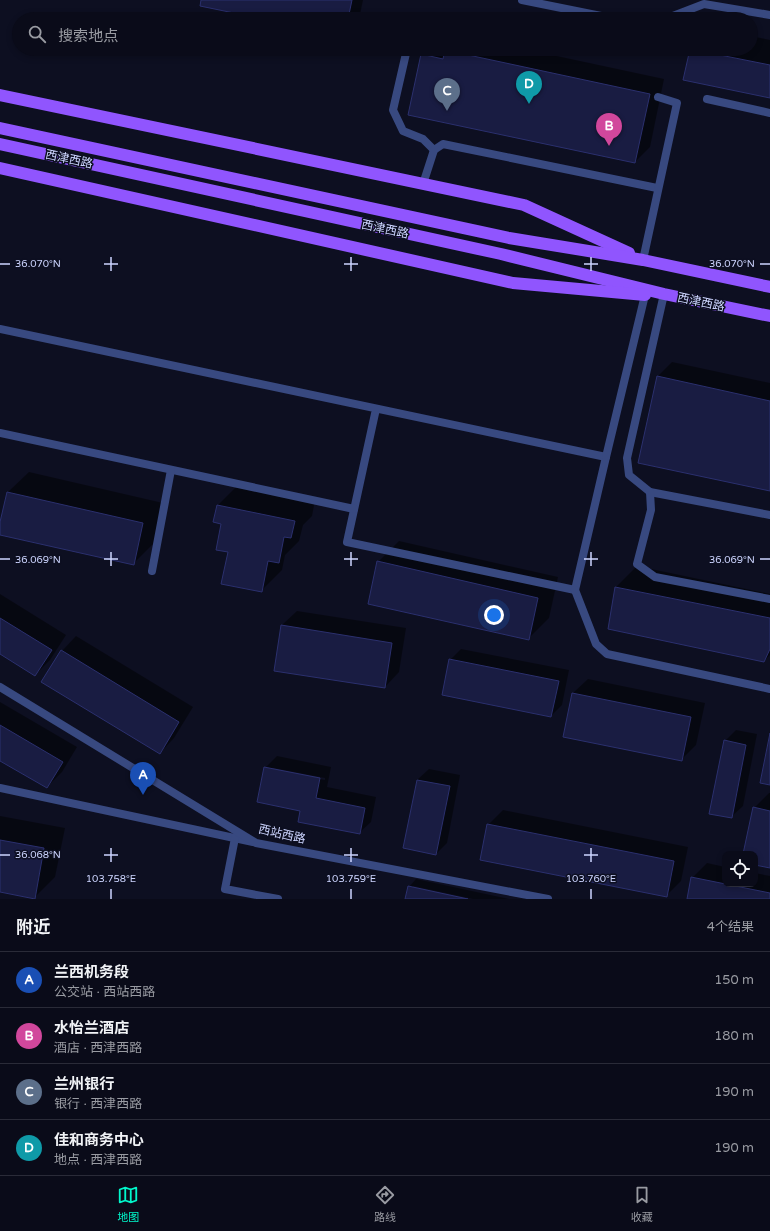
<!DOCTYPE html>
<html lang="zh">
<head>
<meta charset="utf-8">
<style>
	body { margin:0; font-family:"Varela Round","Noto Sans SC",sans-serif; background:#131422; color:#f1f3f6 }
	.controls { position:absolute; right:12px; bottom:12px; display:grid; overflow:hidden; border-radius:8px; box-shadow:0 2px 6px #0003 }
	.controls button { width:36px; height:36px; display:grid; place-items:center; padding:0; border:0; border-bottom:1px solid #2a2b38; background:#0a0b19; color:#f1f3f6; font:20px sans-serif }
	.you { position:absolute; left:494px; top:615px; width:14px; height:14px; margin:-10px; border:3px solid #fff; border-radius:50%; background:#1a73e8; box-shadow:0 0 0 6px #1a73e833 }
	.badge { display:grid; place-items:center; width:26px; height:26px; border-radius:50%; background:#01f7cb; color:#fff; font-size:13px; font-weight:700 }
	.pin { position:absolute; translate:-50% -33px; filter:drop-shadow(0 1px 2px #0008) }
	.pin::after { content:''; position:absolute; top:21px; width:14px; height:12px; background:inherit; clip-path:polygon(0 0,100% 0,50% 100%) }
	.list { margin:0; padding:0; list-style:none }
	h2 { display:flex; justify-content:space-between; align-items:center; height:52px; margin:0; padding:0 16px; font-size:17px }
	h2 small { font-size:13px; font-weight:400; color:#999ba2 }
	.list li { display:grid; grid-template-columns:26px 1fr auto; gap:12px; align-items:center; box-sizing:border-box; height:56px; padding:0 16px; border-top:1px solid #2a2b38 }
	.list b { display:block; font-size:15px; white-space:nowrap }
	.list p { margin:0; font-size:13px; white-space:nowrap; color:#999ba2 }
	.list em { font-size:13px; font-style:normal; color:#999ba2 }
	.icon { flex:none; width:22px; height:22px; fill:none; stroke:currentColor; stroke-width:2; stroke-linecap:round; stroke-linejoin:round }
	.map { position:relative; flex:none; width:770px; height:899px; overflow:hidden }
	.search { position:absolute; background:#0a0b19; box-shadow:0 2px 6px #0003; left:12px; right:12px; top:12px; height:44px; display:flex; align-items:center; gap:10px; box-sizing:border-box; padding:0 14px; border-radius:22px; color:#999ba2; font-size:15px }
	.sheet { height:276px; background:#0a0b19 }
	nav { display:flex; justify-content:space-around; align-items:center; box-sizing:border-box; height:56px; border-top:1px solid #2a2b38; background:#0a0b19; font-size:11px; color:#999ba2 }
	nav a { display:grid; justify-items:center; gap:2px }
	nav .on { color:#01f7cb }
	.map>svg:first-child { display:block }
	.shadow { fill:#0007; fill-rule:evenodd }
	.building { fill:#191c42; stroke:#2b306e }
	.lines { fill:none; stroke-linecap:round; stroke-linejoin:round }
	.lane { stroke:#384980; stroke-width:8 }
	.street { stroke:#384980; stroke-width:8 }
	.primary { stroke:#9055fe; stroke-width:12 }
	.ticks { fill:none; stroke:#cdd5ff; stroke-width:1.5 }
	.labels { text-anchor:middle; stroke-width:3; stroke-linejoin:round; paint-order:stroke }
	.street-label { font-size:12px; fill:#cdd5ff; stroke:#0d0f21 }
	.ticks-label { font-size:10px; text-anchor:middle; fill:#cdd5ff; stroke:#0d0f21; stroke-width:3; stroke-linejoin:round; paint-order:stroke }
</style>
</head>
<body>
<div class="map">
<svg width="770" height="899" viewBox="0 0 770 899">
	<rect width="100%" height="100%" fill="#0d0f21"/>
	<g class="shadow">
		<polygon points="202,0 363,0 359,19 268,19"/>
		<polygon points="751,36 770,40 770,97 685,79 691,49 751,49"/>
		<polygon points="427,49 524,49 664,79 650,147 635,162 422,54"/>
		<polygon points="672,362 770,383 770,490 657,377"/>
		<polygon points="29,472 163,503 154,543 133,564 0,534 8,492"/>
		<polygon points="239,484 315,500 312,516 303,525 299,541 285,555 282,570 261,591 229,551 218,505"/>
		<polygon points="399,541 558,577 549,618 528,639 378,562"/>
		<polygon points="637,566 770,594 770,655 764,661 616,587"/>
		<polygon points="0,594 66,635 50,660 35,675 0,653"/>
		<polygon points="297,611 406,628 399,672 385,687 282,625"/>
		<polygon points="76,636 193,707 174,738 160,753 62,651"/>
		<polygon points="461,649 569,670 562,705 551,716 450,660"/>
		<polygon points="588,679 705,703 696,745 681,760 573,693"/>
		<polygon points="0,702 77,747 62,772 47,787 0,760"/>
		<polygon points="736,730 757,734 743,806 731,817 725,741"/>
		<path d="M277,756L331,767L327,787L376,797L371,822L359,833L265,768ZM273,768L325,778V780L273,770Z"/>
		<polygon points="429,769 460,775 447,843 436,854 404,848 417,780"/>
		<polygon points="769,793 770,793 770,867 755,864 755,854 744,854 754,808"/>
		<polygon points="503,810 688,847 681,881 666,896 488,825"/>
		<polygon points="0,816 65,828 55,877 34,898 0,891"/>
		<polygon points="707,863 725,867 725,884 755,884 755,873 770,876 770,899 688,899 692,878"/>
		<polygon points="416,879 509,899 473,899 413,886 413,888 463,899 406,899 409,887"/>
	</g>
	<g class="building">
		<polygon points="201,0 352,0 348,19 263,19 200,6"/>
		<polygon points="690,49 770,65 770,98 683,80"/>
		<polygon points="445,50 650,94 635,163 408,115 421,54 443,59"/>
		<polygon points="657,376 770,401 770,491 638,463"/>
		<polygon points="7,492 143,523 134,565 0,535 0,522"/>
		<polygon points="217,505 295,521 291,538 284,537 279,563 268,561 262,592 221,584 228,552 216,550 221,524 213,522"/>
		<polygon points="377,561 538,598 529,640 368,604"/>
		<polygon points="615,587 770,618 770,649 764,662 608,629"/>
		<polygon points="0,618 52,650 35,676 0,654"/>
		<polygon points="281,625 392,643 385,688 274,671"/>
		<polygon points="61,650 179,722 160,754 41,682"/>
		<polygon points="449,659 559,681 551,717 442,695"/>
		<polygon points="572,693 691,717 682,761 563,737"/>
		<polygon points="0,725 63,762 47,788 0,761"/>
		<polygon points="770,733 770,785 760,783"/>
		<polygon points="724,740 746,745 732,818 709,814"/>
		<polygon points="264,767 320,778 316,798 365,808 360,834 298,822 300,811 257,802"/>
		<polygon points="417,780 450,786 436,855 403,848"/>
		<polygon points="753,807 770,811 770,868 755,865 755,854 743,854"/>
		<polygon points="487,824 674,861 667,897 480,860"/>
		<polygon points="0,840 44,848 35,899 0,892"/>
		<polygon points="691,877 770,893 770,899 687,899"/>
		<polygon points="408,886 468,899 405,899"/>
	</g>
	<g class="lines">
		<g class="lane">
			<polyline points="522,0 616,19"/>
			<polyline points="665,19 704,4 770,15"/>
			<polyline points="407,49 393,110 403,131 423,139 434,150"/>
			<polyline points="707,99 770,113"/>
			<polyline points="423,184 434,150 443,144 657,188"/>
			<polyline points="643,260 677,103 658,97"/>
			<polyline points="650,492 770,515"/>
			<polyline points="0,788 253,842"/>
			<polyline points="235,838 225,889 278,899"/>
		</g>
		<g class="street">
			<polyline points="664,294 627,458 629,475 650,492 651,510 637,564 655,577 770,599"/>
			<polyline points="0,329 606,457 575,590 347,542 376,409"/>
			<polyline points="0,433 354,509"/>
			<polyline points="606,457 645,295"/>
			<polyline points="152,571 171,470"/>
			<polyline points="575,590 596,644 607,654 770,689"/>
			<polyline points="0,687 256,843 548,899"/>
		</g>
		<g class="primary">
			<polyline points="0,95 524,205 629,253"/>
			<polyline points="0,128 509,238 643,260 770,287"/>
			<polyline points="0,144 501,254 664,294 770,316"/>
			<polyline points="0,168 513,283 645,295"/>
		</g>
	</g>
	<path class="ticks" d="M111,257V271M351,257V271M591,257V271M0,264H10M104,264H118M344,264H358M584,264H598M760,264H770M111,552V566M351,552V566M591,552V566M0,559H10M104,559H118M344,559H358M584,559H598M760,559H770M111,848V862M351,848V862M591,848V862M0,855H10M104,855H118M344,855H358M584,855H598M111,889V899M351,889V899M591,889V899"/>
	<g class="labels">
		<g class="street-label">
			<text transform="translate(69 159) rotate(12)" y="4">西津西路</text>
			<text transform="translate(385 229) rotate(12)" y="4">西津西路</text>
			<text transform="translate(701 302) rotate(12)" y="4">西津西路</text>
			<text transform="translate(282 834) rotate(13)" y="4">西站西路</text>
		</g>
	</g>
	<g class="ticks-label">
		<text x="38" y="267">36.070°N</text>
		<text x="732" y="267">36.070°N</text>
		<text x="38" y="563">36.069°N</text>
		<text x="732" y="563">36.069°N</text>
		<text x="38" y="858">36.068°N</text>
		<text x="111" y="882">103.758°E</text>
		<text x="351" y="882">103.759°E</text>
		<text x="591" y="882">103.760°E</text>
	</g>
</svg>
<div class="controls">
<button><svg class="icon" aria-label="locate" viewBox="0 0 24 24"><circle cx="12" cy="12" r="6"/><path d="M12 2v4M12 18v4M2 12h4M18 12h4"/></svg></button>
</div>
<div class="you"></div>
<div class="pin badge" style="left:143px;top:795px;background:#1a4fb4">A</div>
<div class="pin badge" style="left:609px;top:146px;background:#d1479c">B</div>
<div class="pin badge" style="left:447px;top:111px;background:#5c6f8a">C</div>
<div class="pin badge" style="left:529px;top:104px;background:#0f9aa8">D</div>
<div class="search"><svg class="icon" aria-label="search" viewBox="0 0 24 24"><circle cx="10" cy="10" r="6"/><path d="M15 15l6 6"/></svg>搜索地点</div>
</div>
<section class="sheet">
<h2>附近<small>4个结果</small></h2>
<ul class="list">
<li><span class="badge" style="background:#1a4fb4">A</span><div><b>兰西机务段</b><p>公交站 · 西站西路</p></div><em>150 m</em></li>
<li><span class="badge" style="background:#d1479c">B</span><div><b>水怡兰酒店</b><p>酒店 · 西津西路</p></div><em>180 m</em></li>
<li><span class="badge" style="background:#5c6f8a">C</span><div><b>兰州银行</b><p>银行 · 西津西路</p></div><em>190 m</em></li>
<li><span class="badge" style="background:#0f9aa8">D</span><div><b>佳和商务中心</b><p>地点 · 西津西路</p></div><em>190 m</em></li>
</ul>
</section>
<nav>
<a class="on"><svg class="icon" aria-label="map" viewBox="0 0 24 24"><path d="M3 6l6-2 6 2 6-2v14l-6 2-6-2-6 2zM9 4v14M15 6v14"/></svg>地图</a>
<a><svg class="icon" aria-label="directions" viewBox="0 0 24 24"><path d="M12 3l9 9-9 9-9-9zM9 14v-3h6M13 9l2 2-2 2"/></svg>路线</a>
<a><svg class="icon" aria-label="saved" viewBox="0 0 24 24"><path d="M7 4h10v16l-5-4-5 4z"/></svg>收藏</a>
</nav>
</body>
</html>
